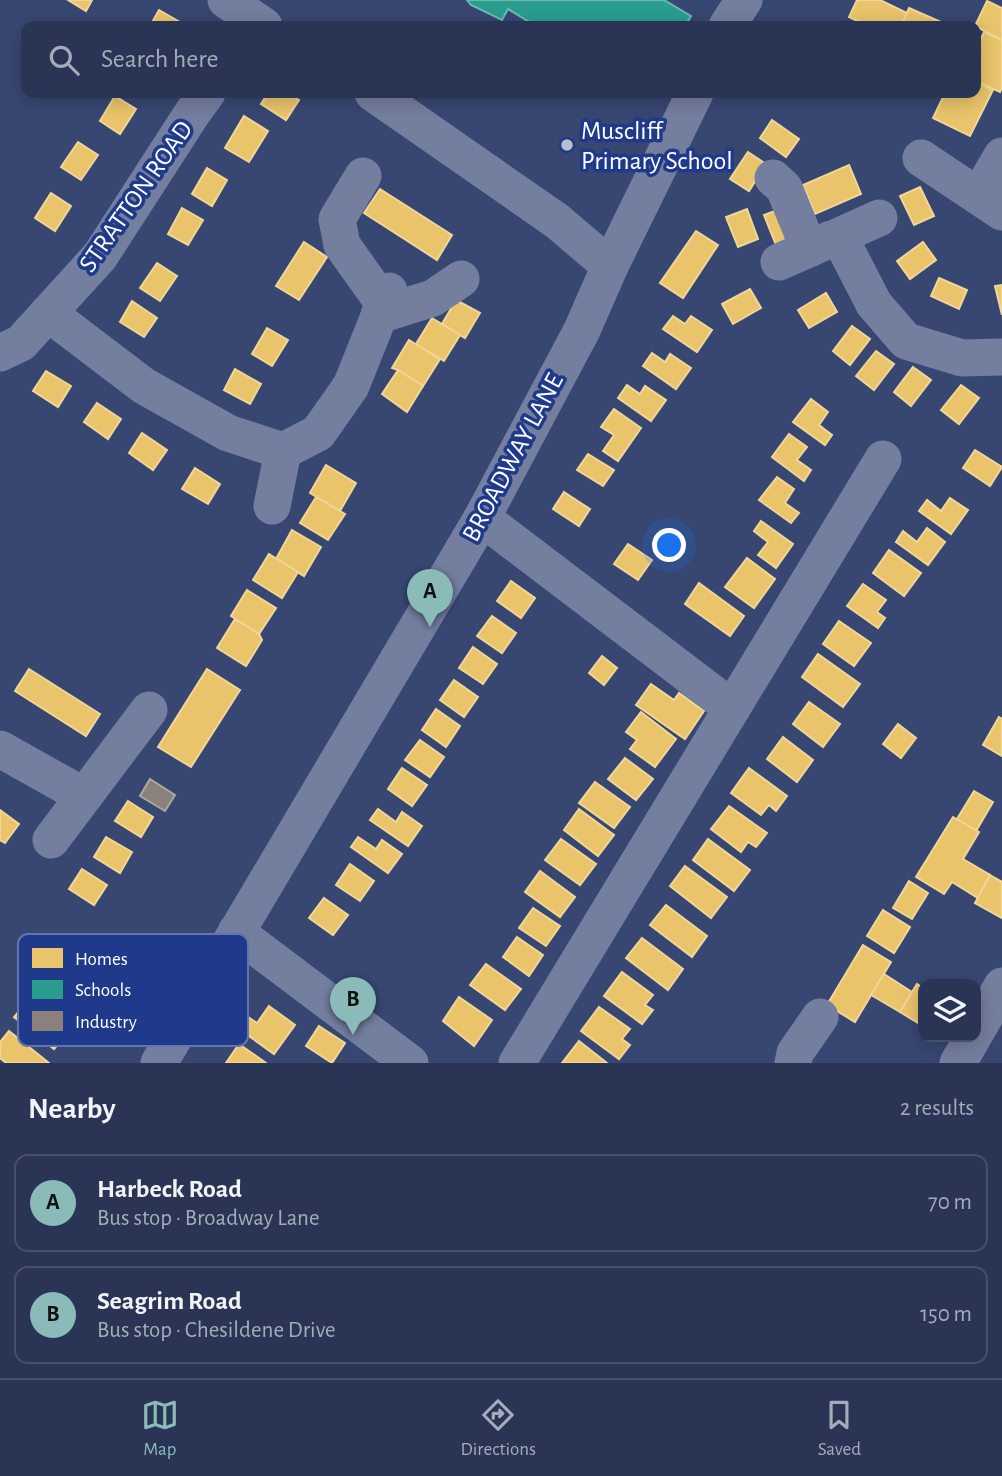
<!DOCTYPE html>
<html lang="en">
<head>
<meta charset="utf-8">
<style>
	body { margin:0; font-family:"Alegreya Sans",sans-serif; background:#364060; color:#f1f3f6 }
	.controls { position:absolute; right:21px; bottom:21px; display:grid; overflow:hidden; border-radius:14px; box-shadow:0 4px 18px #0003 }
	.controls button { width:63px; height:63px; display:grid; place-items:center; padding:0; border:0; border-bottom:2px solid #46506c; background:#2a3556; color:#f1f3f6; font:35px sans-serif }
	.you { position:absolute; left:670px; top:546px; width:24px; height:24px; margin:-18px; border:5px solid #fff; border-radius:50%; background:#1a73e8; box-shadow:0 0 0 10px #1a73e833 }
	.badge { display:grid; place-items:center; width:46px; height:46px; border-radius:50%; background:#8bbbb9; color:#111; font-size:23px; font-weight:700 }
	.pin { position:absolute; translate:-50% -58px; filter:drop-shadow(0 2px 4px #0008) }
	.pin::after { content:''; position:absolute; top:37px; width:24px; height:21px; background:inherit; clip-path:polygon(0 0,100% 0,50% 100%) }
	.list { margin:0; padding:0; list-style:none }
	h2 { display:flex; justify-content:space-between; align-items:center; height:91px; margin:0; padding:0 28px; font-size:30px }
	h2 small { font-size:23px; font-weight:400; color:#a5abb9 }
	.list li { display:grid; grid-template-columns:46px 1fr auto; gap:21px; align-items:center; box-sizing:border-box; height:98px; margin:0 14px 14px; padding:0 14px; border:2px solid #46506c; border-radius:14px }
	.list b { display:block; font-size:26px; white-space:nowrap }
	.list p { margin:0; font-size:23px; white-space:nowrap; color:#a5abb9 }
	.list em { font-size:23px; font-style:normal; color:#a5abb9 }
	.icon { flex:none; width:38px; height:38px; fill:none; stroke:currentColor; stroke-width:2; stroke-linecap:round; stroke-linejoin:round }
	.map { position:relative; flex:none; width:1002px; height:1063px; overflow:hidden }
	.search { position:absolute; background:#2a3556; box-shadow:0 4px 18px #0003; left:21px; right:21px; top:21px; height:77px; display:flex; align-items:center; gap:18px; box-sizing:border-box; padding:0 24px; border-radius:14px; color:#a5abb9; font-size:26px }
	.sheet { height:315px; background:#2a3556 }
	nav { display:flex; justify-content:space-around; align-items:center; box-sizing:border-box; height:98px; border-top:2px solid #46506c; background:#2a3556; font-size:19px; color:#a5abb9 }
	nav a { display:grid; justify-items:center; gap:4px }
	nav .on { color:#8bbbb9 }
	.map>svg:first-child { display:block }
	.homes { fill:#e9c46a; stroke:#f0d697; stroke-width:2 }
	.schools { fill:#2a9d8f; stroke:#6abab1; stroke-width:2 }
	.industry { fill:#8a817c; stroke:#ada7a3; stroke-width:2 }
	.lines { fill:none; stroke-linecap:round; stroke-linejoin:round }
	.minor { stroke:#747f9f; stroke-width:37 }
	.poi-dot { fill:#b9bfce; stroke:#1f3a8b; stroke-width:2.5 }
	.labels { text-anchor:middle; stroke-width:7; stroke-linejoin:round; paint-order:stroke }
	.poi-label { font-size:26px; fill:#fff; stroke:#1f3a8b; text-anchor:start }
	.street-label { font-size:26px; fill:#fff; stroke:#1f3a8b }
	.key { fill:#1f3a8b; stroke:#6275ae; stroke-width:2 }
	.key-label { font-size:19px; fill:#fff }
</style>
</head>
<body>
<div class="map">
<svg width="1002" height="1063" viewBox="0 0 1002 1063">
	<rect width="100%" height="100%" fill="#384772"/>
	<g class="homes">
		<polygon points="68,0 92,0 86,11"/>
		<polygon points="857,0 880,0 907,13 901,26 868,26 849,17"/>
		<polygon points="987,1 1002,8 1002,40 975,26"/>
		<polygon points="909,8 950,26 901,26"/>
		<polygon points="159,10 185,25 184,26 150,26"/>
		<polygon points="984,32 1002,40 1002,87 1000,92 976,81 976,49"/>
		<polygon points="976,81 993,90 970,136 933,118 945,93 976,93"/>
		<polygon points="268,93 287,93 299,100 286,120 261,104"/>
		<polygon points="115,96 136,109 120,134 100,121"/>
		<polygon points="244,116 268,131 249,162 225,148"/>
		<polygon points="772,120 799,139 786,157 760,138"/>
		<polygon points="78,142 98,155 81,180 61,167"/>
		<polygon points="748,152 766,164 749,191 730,179"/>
		<polygon points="849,165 861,194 815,214 803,185"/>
		<polygon points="207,168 227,180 212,206 192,194"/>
		<polygon points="920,187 934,216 914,225 900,196"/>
		<polygon points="380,189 452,235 437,260 364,213"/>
		<polygon points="51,193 71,206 55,231 35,218"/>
		<polygon points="785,207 796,237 776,245 764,215"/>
		<polygon points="182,208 203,220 188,245 168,234"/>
		<polygon points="747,209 758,239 738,247 726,217"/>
		<polygon points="696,231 718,245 683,298 660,283"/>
		<polygon points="304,242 327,257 299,300 276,286"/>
		<polygon points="923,242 936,260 910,279 897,261"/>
		<polygon points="157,263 177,276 160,301 140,288"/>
		<polygon points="939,278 967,290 959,309 931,296"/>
		<polygon points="1002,285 1002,315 995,286"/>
		<polygon points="750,289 761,308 733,324 722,304"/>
		<polygon points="826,293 837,312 809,328 798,310"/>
		<polygon points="456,300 480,313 465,338 442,324"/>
		<polygon points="132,301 157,318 144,337 120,322"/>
		<polygon points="673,316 685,324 691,316 712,330 697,352 663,329"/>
		<polygon points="432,318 460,335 444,361 416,344"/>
		<polygon points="852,326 870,339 850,365 833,351"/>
		<polygon points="267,328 288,340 272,366 252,354"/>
		<polygon points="409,340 440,359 423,386 398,370 392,368"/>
		<polygon points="876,351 894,364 874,390 856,376"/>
		<polygon points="652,353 665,362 670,354 691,368 676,389 643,366"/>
		<polygon points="913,367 931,380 911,406 894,392"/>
		<polygon points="235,369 261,384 250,404 224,390"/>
		<polygon points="398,370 423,386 407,412 382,394"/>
		<polygon points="46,371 71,386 58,407 33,391"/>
		<polygon points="627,385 640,394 645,386 666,400 651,421 618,398"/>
		<polygon points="961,385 979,398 959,424 941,410"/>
		<polygon points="811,399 828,412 819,425 832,435 825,445 793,422"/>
		<polygon points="97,403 121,419 108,439 84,422"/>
		<polygon points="614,409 641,428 618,461 603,451 614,435 601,427"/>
		<polygon points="142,433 167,450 153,470 129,453"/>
		<polygon points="789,434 807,447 797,460 811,470 804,481 772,457"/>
		<polygon points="975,450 1002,467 990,486 963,468"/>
		<polygon points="588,454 614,470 603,486 577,470"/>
		<polygon points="326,465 356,483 340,511 310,493"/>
		<polygon points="195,468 220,484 208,504 182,489"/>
		<polygon points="777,477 794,489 785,503 799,513 791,523 759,500"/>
		<polygon points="564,492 590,509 579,526 553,509"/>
		<polygon points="316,497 345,514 328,540 300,523"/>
		<polygon points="950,498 968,510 951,534 919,511 927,500 941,511"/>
		<polygon points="761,521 793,544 776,568 758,555 768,542 754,531"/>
		<polygon points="927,528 945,542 928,565 896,542 903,531 917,542"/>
		<polygon points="292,530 321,547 304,576 276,559"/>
		<polygon points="628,544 652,560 638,580 614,564"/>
		<polygon points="889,550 921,573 904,596 873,573"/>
		<polygon points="269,554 298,572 282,598 253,580"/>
		<polygon points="747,558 775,579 754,608 725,587"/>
		<polygon points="511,581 535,598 521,618 497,601"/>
		<polygon points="699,583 744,616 730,636 685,604"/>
		<polygon points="863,584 886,600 877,612 885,618 878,628 847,606"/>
		<polygon points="247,590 276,608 259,634 231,616"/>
		<polygon points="492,616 516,633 502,653 477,636"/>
		<polygon points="235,619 259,634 262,640 246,666 217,648"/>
		<polygon points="839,621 871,643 854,666 823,644"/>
		<polygon points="473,647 497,664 483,684 459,668"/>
		<polygon points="818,654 860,684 843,707 802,677"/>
		<polygon points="602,656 617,668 604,685 589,673"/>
		<polygon points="29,669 100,714 86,736 15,691"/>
		<polygon points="207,669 240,690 191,767 158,747"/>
		<polygon points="454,680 478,697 464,717 440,700"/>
		<polygon points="651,684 674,700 679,693 704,711 685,739 636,705"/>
		<polygon points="809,702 840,724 823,747 793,724"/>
		<polygon points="436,709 460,726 446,747 422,730"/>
		<polygon points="641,712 676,739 655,767 630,749 637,740 626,732"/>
		<polygon points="999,717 1002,719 1002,756 983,745"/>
		<polygon points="898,724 916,738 901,758 883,744"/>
		<polygon points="783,737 813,760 797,782 767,759"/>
		<polygon points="420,740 444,757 430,777 405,760"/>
		<polygon points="625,758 653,779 636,800 608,779"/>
		<polygon points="402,768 427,785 412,806 388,789"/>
		<polygon points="749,768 787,796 776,811 769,805 761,815 731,793"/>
		<polygon points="595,782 630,807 614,828 579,803"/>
		<polygon points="974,791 993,802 976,831 957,819"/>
		<polygon points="128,801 153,817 141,837 115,821"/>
		<polygon points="729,806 767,833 756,847 748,842 741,852 711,829"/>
		<polygon points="378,809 396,822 402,812 422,826 408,846 370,820"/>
		<polygon points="579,809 614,835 598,856 564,830"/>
		<polygon points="0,810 19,824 5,843 0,840"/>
		<polygon points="953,817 979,832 963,859 990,875 978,898 952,882 944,894 916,877"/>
		<polygon points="106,837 132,852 120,873 94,857"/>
		<polygon points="358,837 376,849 382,840 402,854 388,873 351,847"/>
		<polygon points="561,839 596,864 580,885 545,860"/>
		<polygon points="708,839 750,870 734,891 693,860"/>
		<polygon points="350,864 374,881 360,901 336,885"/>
		<polygon points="685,866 727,897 711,918 670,886"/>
		<polygon points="82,869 107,885 94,905 69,889"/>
		<polygon points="540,871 575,897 560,917 525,892"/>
		<polygon points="990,875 1002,882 1002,918 975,903"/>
		<polygon points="909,881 928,893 912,919 893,908"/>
		<polygon points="324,898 348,915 333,935 309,918"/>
		<polygon points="666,905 707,936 692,957 650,925"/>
		<polygon points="533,908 560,926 546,946 519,928"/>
		<polygon points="883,910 910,927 894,953 867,936"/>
		<polygon points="517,937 543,955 529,976 503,957"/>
		<polygon points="642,938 683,969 668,990 626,958"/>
		<polygon points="863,945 891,962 855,1022 827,1005"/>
		<polygon points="486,964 521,989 505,1010 470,985"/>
		<polygon points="622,972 653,995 645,1005 653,1010 642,1024 604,996"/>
		<polygon points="884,974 912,992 900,1012 871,995"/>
		<polygon points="917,984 923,988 923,1026 900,1012"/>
		<polygon points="31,997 71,1029 54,1049 14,1017"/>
		<polygon points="459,997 492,1020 474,1046 443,1021"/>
		<polygon points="269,1006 295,1025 274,1054 239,1029 248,1017 257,1023"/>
		<polygon points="599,1007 630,1029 622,1039 630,1045 619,1059 581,1031"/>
		<polygon points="319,1026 345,1043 332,1063 306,1046"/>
		<polygon points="9,1031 49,1063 6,1063 0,1058 0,1042"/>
		<polygon points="579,1041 607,1063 562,1063"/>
		<polygon points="239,1044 266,1063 226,1063"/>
	</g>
	<polygon class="schools" points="467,0 664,0 691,16 685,26 536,26 508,9 502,20 471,5"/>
	<polygon class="industry" points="150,779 175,795 165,811 140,796"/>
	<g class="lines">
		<g class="minor">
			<polyline points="226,0 264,26"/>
			<polyline points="727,26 744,0"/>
			<polyline points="373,93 557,221 610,266"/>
			<polyline points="921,158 1002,212"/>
			<polyline points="363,176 337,219 342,245 384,304"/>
			<polyline points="773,178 784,188 809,249"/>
			<polyline points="979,195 1002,156"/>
			<polyline points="879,218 839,236 874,304 906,341 962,358 1002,357"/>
			<polyline points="779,262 831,239"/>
			<polyline points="48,313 144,386 228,433 283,451 318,433 351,386 389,291"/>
			<polyline points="379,315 433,298 461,279"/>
			<polyline points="0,353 21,343 100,256 193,112 207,93"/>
			<polyline points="272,506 283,451"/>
			<polyline points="482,518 732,708"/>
			<polyline points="0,749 84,796"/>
			<polyline points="51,840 149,710"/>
			<polyline points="236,932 410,1063"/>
			<polyline points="976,1032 1002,986"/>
			<polyline points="159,1063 482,518 582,330 610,266 695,93"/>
			<polyline points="517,1063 883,459"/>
			<polyline points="793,1063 795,1053 820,1017"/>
			<polyline points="958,1063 973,1037"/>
		</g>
	</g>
	<circle class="poi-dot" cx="567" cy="145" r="7"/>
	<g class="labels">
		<g class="poi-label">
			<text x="581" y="139">Muscliff<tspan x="581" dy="30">Primary School</tspan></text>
		</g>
		<g class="street-label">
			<text transform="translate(135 196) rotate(-55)" y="9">STRATTON ROAD</text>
			<text transform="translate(512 457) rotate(-62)" y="9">BROADWAY LANE</text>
		</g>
	</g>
	<rect x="18" y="934" width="230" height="112" rx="10" class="key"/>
	<rect x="32" y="948" width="31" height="20" fill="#e9c46a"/>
	<rect x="32" y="980" width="31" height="19" fill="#2a9d8f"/>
	<rect x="32" y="1011" width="31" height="20" fill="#8a817c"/>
	<g class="key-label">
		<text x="75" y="965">Homes</text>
		<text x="75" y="996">Schools</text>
		<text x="75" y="1028">Industry</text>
	</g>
</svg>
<div class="controls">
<button><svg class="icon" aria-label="layers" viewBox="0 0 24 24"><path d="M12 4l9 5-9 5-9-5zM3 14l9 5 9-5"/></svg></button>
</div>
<div class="you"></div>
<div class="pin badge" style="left:430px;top:627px">A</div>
<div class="pin badge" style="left:353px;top:1035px">B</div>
<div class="search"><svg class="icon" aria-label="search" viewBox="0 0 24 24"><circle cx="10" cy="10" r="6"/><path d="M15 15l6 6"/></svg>Search here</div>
</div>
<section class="sheet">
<h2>Nearby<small>2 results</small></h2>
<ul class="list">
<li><span class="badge">A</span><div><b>Harbeck Road</b><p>Bus stop · Broadway Lane</p></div><em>70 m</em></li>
<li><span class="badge">B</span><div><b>Seagrim Road</b><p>Bus stop · Chesildene Drive</p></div><em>150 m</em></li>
</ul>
</section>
<nav>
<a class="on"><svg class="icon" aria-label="map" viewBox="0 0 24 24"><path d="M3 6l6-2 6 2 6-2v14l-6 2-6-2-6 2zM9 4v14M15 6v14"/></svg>Map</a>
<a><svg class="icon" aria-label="directions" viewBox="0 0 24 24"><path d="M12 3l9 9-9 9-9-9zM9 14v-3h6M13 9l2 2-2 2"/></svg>Directions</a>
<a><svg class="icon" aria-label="saved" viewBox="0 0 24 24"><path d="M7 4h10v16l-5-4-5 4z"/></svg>Saved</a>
</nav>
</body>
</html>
